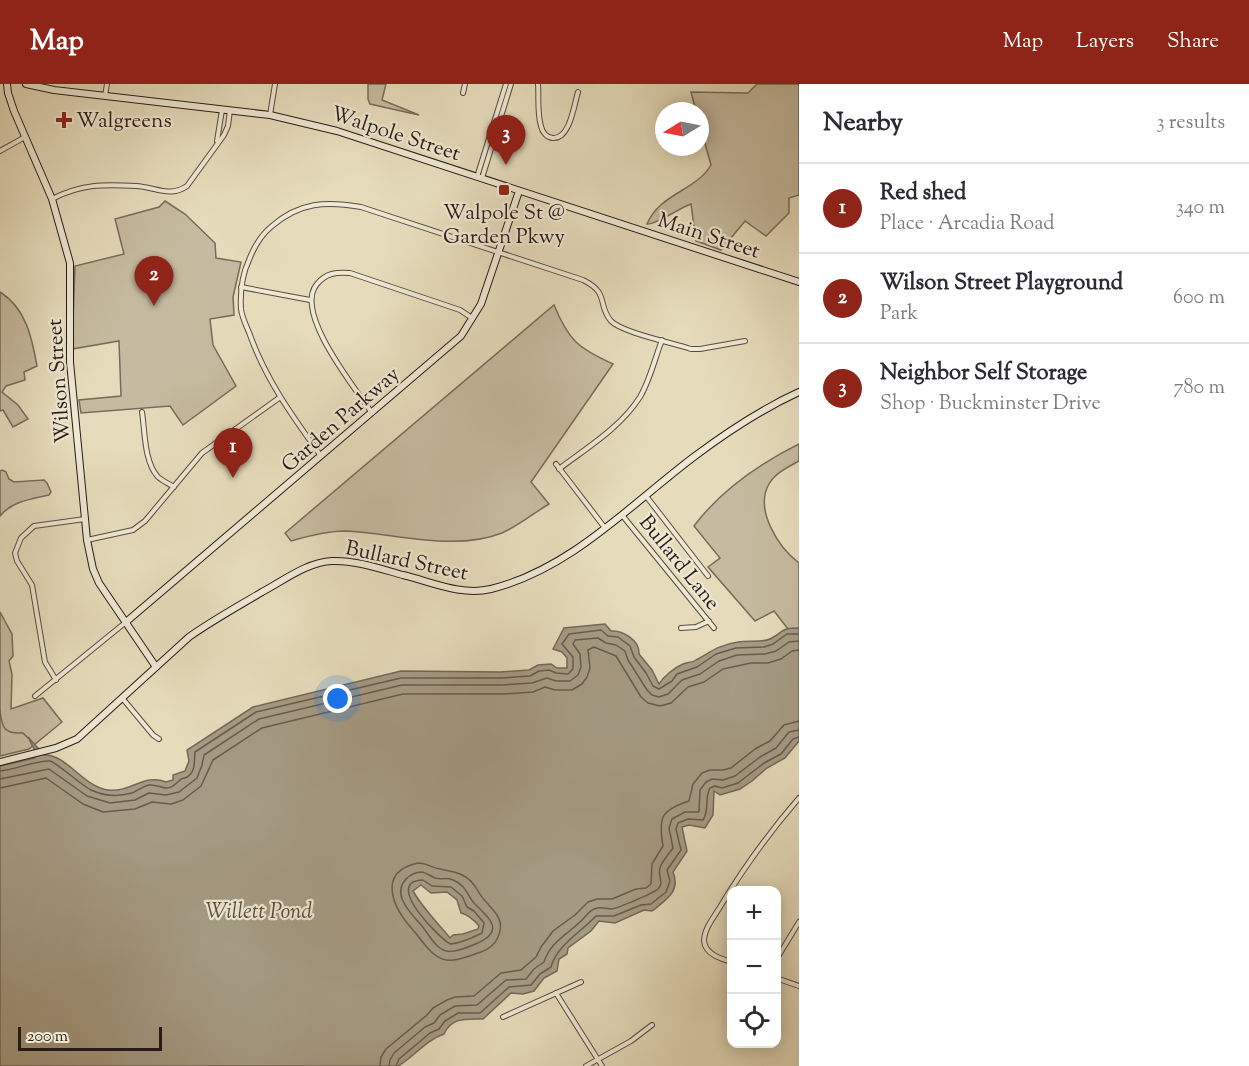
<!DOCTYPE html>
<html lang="en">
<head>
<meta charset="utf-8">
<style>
	body { margin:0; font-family:"Sorts Mill Goudy",serif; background:#f2f2f3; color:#2b2b33 }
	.controls { position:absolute; right:18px; bottom:18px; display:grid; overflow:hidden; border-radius:12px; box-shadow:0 3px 15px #0003 }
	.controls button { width:54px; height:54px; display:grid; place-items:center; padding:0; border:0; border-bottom:2px solid #e1e1e2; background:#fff; color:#2b2b33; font:30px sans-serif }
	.compass { position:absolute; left:655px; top:18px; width:54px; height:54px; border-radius:50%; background:#fff; box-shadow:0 3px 15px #0003; rotate:260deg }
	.scale { position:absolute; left:18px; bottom:15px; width:144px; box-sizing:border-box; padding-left:6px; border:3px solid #281c18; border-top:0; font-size:16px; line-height:21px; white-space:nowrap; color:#281c18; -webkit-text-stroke:4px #efe8d3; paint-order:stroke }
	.you { position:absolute; left:338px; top:615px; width:21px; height:21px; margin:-15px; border:4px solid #fff; border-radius:50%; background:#1a73e8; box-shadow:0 0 0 9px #1a73e833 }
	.badge { display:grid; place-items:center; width:39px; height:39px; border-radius:50%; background:#8f2418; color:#fff; font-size:20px; font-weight:700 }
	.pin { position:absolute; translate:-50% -50px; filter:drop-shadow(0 2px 3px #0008) }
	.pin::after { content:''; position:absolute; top:32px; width:21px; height:18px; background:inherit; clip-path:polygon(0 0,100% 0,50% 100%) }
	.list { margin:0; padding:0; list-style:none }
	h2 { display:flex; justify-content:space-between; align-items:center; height:78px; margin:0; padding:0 24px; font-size:26px }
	h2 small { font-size:20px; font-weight:400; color:#7c7c81 }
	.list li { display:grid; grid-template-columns:39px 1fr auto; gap:18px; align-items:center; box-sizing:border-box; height:90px; padding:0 24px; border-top:2px solid #e1e1e2 }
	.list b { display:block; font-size:22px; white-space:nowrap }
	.list p { margin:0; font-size:20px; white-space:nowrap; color:#7c7c81 }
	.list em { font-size:20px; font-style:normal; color:#7c7c81 }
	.icon { flex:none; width:33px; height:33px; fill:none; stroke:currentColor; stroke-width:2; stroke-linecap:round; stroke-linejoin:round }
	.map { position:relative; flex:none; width:799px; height:982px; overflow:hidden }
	header { display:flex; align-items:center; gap:36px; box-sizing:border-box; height:84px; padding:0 30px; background:#8f2418; color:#fff }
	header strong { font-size:28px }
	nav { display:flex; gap:33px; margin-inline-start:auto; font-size:21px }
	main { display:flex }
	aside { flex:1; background:#fff }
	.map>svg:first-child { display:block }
	.green { fill:#c6bba0; stroke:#776c5c; stroke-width:1.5 }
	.water { fill:#a59b84; stroke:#736859; stroke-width:1.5; fill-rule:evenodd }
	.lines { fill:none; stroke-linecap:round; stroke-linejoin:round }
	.shore { stroke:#665c4e; stroke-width:1.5 }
	.stream { stroke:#736859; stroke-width:1.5 }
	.street-casing { stroke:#584c41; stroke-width:6 }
	.secondary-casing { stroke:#281c18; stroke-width:8 }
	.street { stroke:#efe8d3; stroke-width:4 }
	.secondary { stroke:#efe8d3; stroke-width:6 }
	.poi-dot { fill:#8f2418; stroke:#efe8d3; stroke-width:2 }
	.labels { text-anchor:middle; stroke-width:4.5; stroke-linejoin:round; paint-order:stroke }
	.poi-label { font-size:21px; fill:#281c18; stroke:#efe8d3; text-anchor:start }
	.street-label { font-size:21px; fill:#281c18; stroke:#efe8d3 }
	.water-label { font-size:22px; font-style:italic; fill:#5a4f43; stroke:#efe8d3 }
</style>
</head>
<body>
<header>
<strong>Map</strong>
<nav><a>Map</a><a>Layers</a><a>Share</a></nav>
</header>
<main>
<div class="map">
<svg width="799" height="982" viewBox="0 0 799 982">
	<rect width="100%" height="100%" fill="#e6dcbc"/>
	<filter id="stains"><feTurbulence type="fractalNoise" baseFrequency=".00333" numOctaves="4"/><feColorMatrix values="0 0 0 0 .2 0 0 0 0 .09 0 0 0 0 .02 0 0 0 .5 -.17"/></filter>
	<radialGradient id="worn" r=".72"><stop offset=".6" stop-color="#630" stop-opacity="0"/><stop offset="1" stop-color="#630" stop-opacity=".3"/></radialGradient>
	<g class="green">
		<polygon points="368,0 386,0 382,16 419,31 370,20 368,15"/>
		<path d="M757,0H799V111L789,114V129L766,152L745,137L721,166L696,157L691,120C679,124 656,141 647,140C659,110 697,106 711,81L700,42V27H696L691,8L748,9Z"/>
		<polygon points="165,117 185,130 215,159 216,174 241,178 233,213 234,231 210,235 213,261 236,302 183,341 170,322 81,329 79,316 121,312 119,257 72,265 75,182 124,170 115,135 159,123"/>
		<path d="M0,208C26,224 32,254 37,282L24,288L25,296L6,302L2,308L18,321L28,335L13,343L3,326L0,327Z"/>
		<path d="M554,221C569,257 578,264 613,280L531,398L549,420C534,429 518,442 502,449C454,468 395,449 345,447C327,447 308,452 291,457L285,449Z"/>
		<path d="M799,360V377C788,383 775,389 769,400C754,426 779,464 799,479V547L788,545L774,527L755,537L708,483L720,474L694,442C721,406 759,380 799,360Z"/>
		<path d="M2,386L6,388L9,395L14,398L44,396L47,399L51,408L49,411C32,415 12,417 0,432V387Z"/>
		<polygon points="0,528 12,550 13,572 9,577 12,590 11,625 43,614 62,638 29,665 0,672"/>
	</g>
	<path class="water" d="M605,540L611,547C622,546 640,556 639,570L652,586L659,600C664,592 674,584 683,580C687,578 692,579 696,576C712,567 719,561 738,558C748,556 761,559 770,555C785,548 778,544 799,544V657L785,674L767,684L752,697L740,705L720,711L714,707L713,731L705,744L689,741L682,743L687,767L673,788C681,807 666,816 652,827L644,826L615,839L599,837L591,847L568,864L567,870L559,875L557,887L544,894L534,907L523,910L511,909L483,935C466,935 452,933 444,950C426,956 414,973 398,982H0V682L35,674V667L28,653L44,671C67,670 83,703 108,706C130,709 145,689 166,698L173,696V691L185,687L189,677L187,666L253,623L401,587L501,588L529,586L538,581L551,580L557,584H567V574L562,568L553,565L564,544ZM421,801L431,809L447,808L457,816L461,829C469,831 474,836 479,842L478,845L463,850L453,851L450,854C437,838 424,826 413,807Z"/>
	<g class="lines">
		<g class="shore">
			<path d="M0,687C14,686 37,676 50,677C56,678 81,701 91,706C104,712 118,713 132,709C138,707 143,702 149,701C156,700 161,704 167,704C173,704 175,700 179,697C183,693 181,696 187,693C196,688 194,676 195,668L256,628L401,594H502L530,592L539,587L549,586L556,589L568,590L573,585V573L562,560L569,550L601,546L608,552L618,553L630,562L634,573L646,589L653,602L659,605L672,597L677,590L697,583L716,570L736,564L764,563L773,560L787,550H799"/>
			<polyline points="0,695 49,685 87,712 110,719 135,716 149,709 166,711 179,708 197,694 202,681 204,671 259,635 402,601 502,601 532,599 547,594 556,597 570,597 578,591 581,583 580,570 573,560 575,556 598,554 606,559 616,561 625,567 628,576 647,606 652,611 659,613 668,610 682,596 700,590 719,577 737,571 765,570 776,567 789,558 799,557"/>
			<polyline points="0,704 46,694 83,720 103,728 135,725 152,718 171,720 183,716 201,702 213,676 262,644 403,610 503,610 533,608 545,603 555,606 572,606 582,600 587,593 590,584 588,566 594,563 616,572 641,613 648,619 660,622 671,619 688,603 704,598 723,585 751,579 768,579 781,575 792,567 799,566"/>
			<path d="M418,779C427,779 432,784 440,785C456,788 469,790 478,807C486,823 508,831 498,853C495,861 489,865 481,868C471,871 457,878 446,876C431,873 422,856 413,846C393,824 376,788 418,779Z"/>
			<path d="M422,788C427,789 430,792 435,794C440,796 447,793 453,796C466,801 467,811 474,819C490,835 507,848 473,861C466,864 454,869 446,867C435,864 428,849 421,841C411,829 391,811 406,795C411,790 416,788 422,788Z"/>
			<path d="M423,796L432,802L451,803L462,812L467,823L474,827L484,839L482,849C474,853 460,859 451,860C445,860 380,797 423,796Z"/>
			<path d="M380,982L381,973L386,965L427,931L433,924L447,916L455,913L474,912L501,889L521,886L536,873L541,863L553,847L575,831L588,818L597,815H612L636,805L646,804L651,800L652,780L663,762C658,733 661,726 689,717L693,700L702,689L710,686H723L731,684L755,665L770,657L784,641L799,637"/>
			<path d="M389,982L390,976L394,969L425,943L434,939L440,931L455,922L477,921L506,896L526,895L534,885L544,878C550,859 566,851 580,838C586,833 589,825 598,824C602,823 607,825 612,825C618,824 654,809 658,805C665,798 657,792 660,784C662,777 669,770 673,764L669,744L672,735L685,728H699L700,706L706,698L712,695L723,696L735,692L760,673L776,664L789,648L799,646"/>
			<path d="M396,982L399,975L430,949L439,945L445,937L458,929H480L509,903L531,901L540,890L551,883C557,861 580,849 596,832H614L641,821L651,820L666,808L670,797L667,786L681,766L676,745L678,739L688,735L703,736C710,726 704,714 710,704L715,702L722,704L738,699L764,679L781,670L793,655L799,653"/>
		</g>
		<path class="stream" d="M0,627C2,644 4,650 23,649L28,654"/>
		<defs>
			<g id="street">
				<path d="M538,0C539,14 537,29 541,42C542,48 547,54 553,54C570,55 574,21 578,8"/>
				<polyline points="463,9 465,0"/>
				<polyline points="105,12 107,0"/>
				<polyline points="270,31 275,0"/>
				<polyline points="217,57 222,26"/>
				<polyline points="0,67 25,53"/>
				<polyline points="477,93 506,0"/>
				<polyline points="482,94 511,0"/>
				<path d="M52,115C81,100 104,100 136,102C155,103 170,114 187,102L224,51L228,42L230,26"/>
				<polyline points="241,203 310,216"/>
				<path d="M142,328C145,347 144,378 158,393C163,397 169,400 174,403"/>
				<path d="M372,329C355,304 293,228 317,200C326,189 336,188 350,189L460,226L472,234"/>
				<path d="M321,372C293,333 266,296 250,251C247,243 242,234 241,225C240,208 242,191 249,176C254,163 261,151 272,142C300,118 326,117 361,123L583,196C610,209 597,221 611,237C621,248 673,259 691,265H700L745,257"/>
				<polyline points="556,380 605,444"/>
				<path d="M559,385C588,363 621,343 640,313C650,296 655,274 662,256"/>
				<polyline points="646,412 708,492"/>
				<polyline points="622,431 714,544"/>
				<polyline points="87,456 133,446 145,437 202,369 279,314"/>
				<polyline points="681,544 696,543 709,537"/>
				<polyline points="56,596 45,578 32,501 17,477 15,469 21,454 34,442 85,435"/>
				<polyline points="35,612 126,538"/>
				<polyline points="123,615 153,651 159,655"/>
				<polyline points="776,876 799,838"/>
				<path d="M732,878C721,875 705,870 704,857C704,845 714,833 720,823C744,783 768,750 799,714"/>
				<polyline points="776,894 799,902"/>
				<polyline points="556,909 602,982"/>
				<polyline points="503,933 581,898"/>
				<polyline points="586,982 631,957 652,941"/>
			</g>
			<g id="secondary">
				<polyline points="7,0 8,9 14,27 52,115 70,179 70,278 87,456 93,485 99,499 156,583"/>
				<polyline points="26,0 54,6 270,31 337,47 799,198"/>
				<polyline points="126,538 461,252 481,220 519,107"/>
				<path d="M0,678L56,664L77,655L189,553C213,536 237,523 262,508C283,497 307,478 332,477C355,476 381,485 403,491C432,498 461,512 491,505C571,485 631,420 695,372C727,348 762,325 799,308"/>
			</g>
		</defs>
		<use href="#street" class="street-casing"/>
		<use href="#secondary" class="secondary-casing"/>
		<use href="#street" class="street"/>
		<use href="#secondary" class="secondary"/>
	</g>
	<g class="poi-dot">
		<path d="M61 27h6v6h6v6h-6v6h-6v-6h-6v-6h6z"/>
		<rect x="498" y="100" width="12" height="12" rx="3"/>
	</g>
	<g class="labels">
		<g class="poi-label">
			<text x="76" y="43">Walgreens</text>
			<text x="504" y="135" text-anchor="middle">Walpole St @<tspan x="504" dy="24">Garden Pkwy</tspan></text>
		</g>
		<g class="street-label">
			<text transform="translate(396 49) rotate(18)" y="7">Walpole Street</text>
			<text transform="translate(709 151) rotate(18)" y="7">Main Street</text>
			<text transform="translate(58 297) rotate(-94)" y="7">Wilson Street</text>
			<text transform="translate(340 335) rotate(-41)" y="7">Garden Parkway</text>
			<text transform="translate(407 476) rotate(12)" y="7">Bullard Street</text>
			<text transform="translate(680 478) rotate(51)" y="7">Bullard Lane</text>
		</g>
		<g class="water-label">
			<text x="259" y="834">Willett Pond</text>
		</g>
	</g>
	<rect width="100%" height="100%" filter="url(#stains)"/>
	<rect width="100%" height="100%" fill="url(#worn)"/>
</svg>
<div class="controls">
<button>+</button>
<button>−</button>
<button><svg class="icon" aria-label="locate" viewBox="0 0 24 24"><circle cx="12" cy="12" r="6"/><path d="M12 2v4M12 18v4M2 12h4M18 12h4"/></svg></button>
</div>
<svg class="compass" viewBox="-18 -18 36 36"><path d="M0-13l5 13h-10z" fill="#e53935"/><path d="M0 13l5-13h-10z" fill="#7c7c81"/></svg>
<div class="scale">200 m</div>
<div class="you"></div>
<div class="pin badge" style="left:233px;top:394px">1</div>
<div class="pin badge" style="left:154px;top:222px">2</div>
<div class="pin badge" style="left:506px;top:81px">3</div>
</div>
<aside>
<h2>Nearby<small>3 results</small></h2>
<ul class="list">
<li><span class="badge">1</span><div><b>Red shed</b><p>Place · Arcadia Road</p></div><em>340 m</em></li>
<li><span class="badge">2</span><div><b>Wilson Street Playground</b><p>Park</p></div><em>600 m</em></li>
<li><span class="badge">3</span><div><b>Neighbor Self Storage</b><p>Shop · Buckminster Drive</p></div><em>780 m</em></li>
</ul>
</aside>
</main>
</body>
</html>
